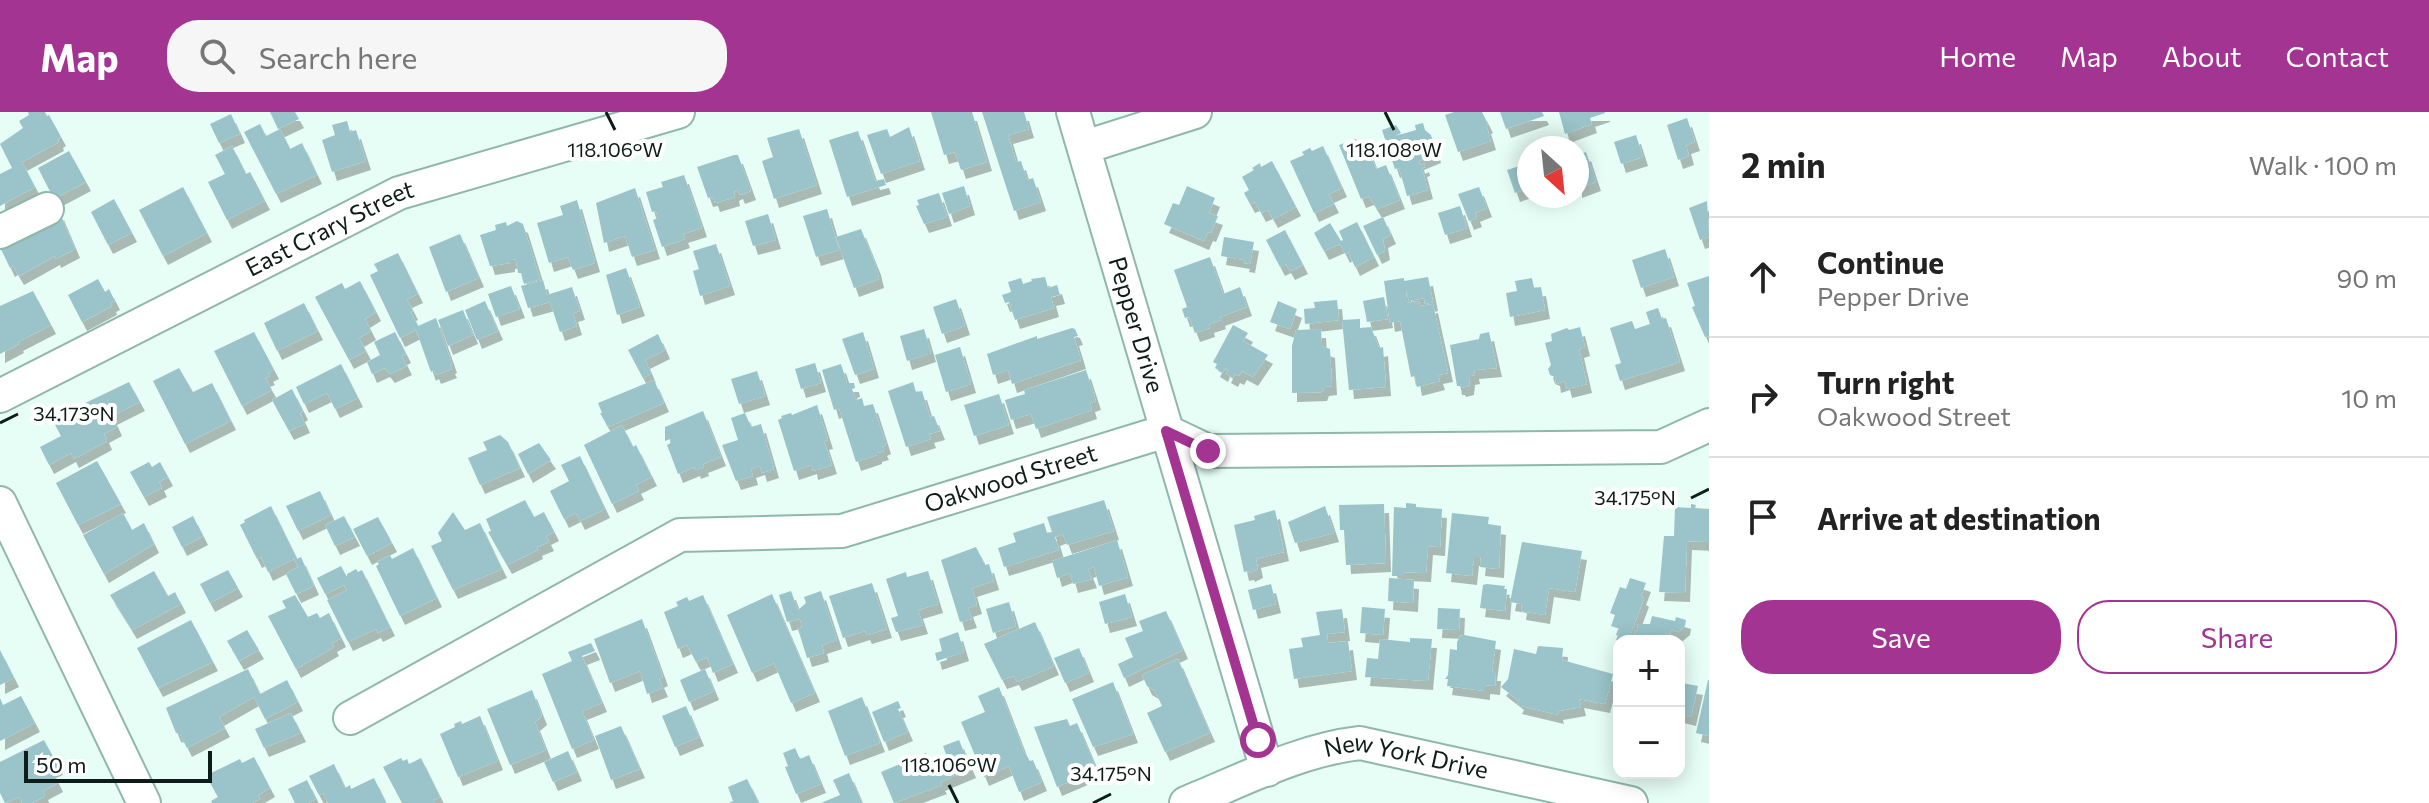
<!DOCTYPE html>
<html lang="en">
<head>
<meta charset="utf-8">
<style>
	body { margin:0; font-family:Commissioner,sans-serif; background:#f6f6f6; color:#222 }
	.controls { position:absolute; right:24px; bottom:24px; display:grid; overflow:hidden; border-radius:16px; box-shadow:0 4px 20px #0003 }
	.controls button { width:72px; height:72px; display:grid; place-items:center; padding:0; border:0; border-bottom:2px solid #e0e0e0; background:#fff; color:#222; font:40px sans-serif }
	.compass { position:absolute; left:1517px; top:24px; width:72px; height:72px; border-radius:50%; background:#fff; box-shadow:0 4px 20px #0003; rotate:153deg }
	.scale { position:absolute; left:24px; bottom:20px; width:188px; box-sizing:border-box; padding-left:8px; border:4px solid #0e1d19; border-top:0; font-size:22px; line-height:28px; white-space:nowrap; color:#0e1d19; -webkit-text-stroke:6px #fff; paint-order:stroke }
	.stop { position:absolute; width:24px; height:24px; margin:-18px; border:6px solid #a43492; border-radius:50%; background:#fff }
	.stop.end { background:#a43492; border-color:#fff; box-shadow:0 2px 8px #0008 }
	.list { margin:0; padding:0; list-style:none }
	h2 { display:flex; justify-content:space-between; align-items:center; height:104px; margin:0; padding:0 32px; font-size:34px }
	h2 small { font-size:26px; font-weight:400; color:#767676 }
	.list li { display:grid; grid-template-columns:52px 1fr auto; gap:24px; align-items:center; box-sizing:border-box; height:120px; padding:0 32px; border-top:2px solid #e0e0e0 }
	.list b { display:block; font-size:30px; white-space:nowrap }
	.list p { margin:0; font-size:26px; white-space:nowrap; color:#767676 }
	.list em { font-size:26px; font-style:normal; color:#767676 }
	.actions { display:flex; gap:16px; padding:24px 32px }
	.actions a { flex:1; padding:18px 0; border:2px solid #a43492; border-radius:32px; text-align:center; font-size:28px; color:#a43492 }
	.actions .main { background:#a43492; color:#fff }
	.icon { flex:none; width:44px; height:44px; fill:none; stroke:currentColor; stroke-width:2; stroke-linecap:round; stroke-linejoin:round }
	.map { position:relative; flex:none; width:1709px; height:691px; overflow:hidden }
	header { display:flex; align-items:center; gap:48px; box-sizing:border-box; height:112px; padding:0 40px; background:#a43492; color:#fff }
	header strong { font-size:38px }
	nav { display:flex; gap:44px; margin-inline-start:auto; font-size:28px }
	.search { width:560px; height:72px; background:#f6f6f6; display:flex; align-items:center; gap:20px; box-sizing:border-box; padding:0 28px; border-radius:32px; color:#767676; font-size:30px }
	main { display:flex }
	aside { flex:1; background:#fff }
	.map>svg:first-child { display:block }
	.building { fill:#9ac4c9; filter:url(#shadow) }
	.lines { fill:none; stroke-linecap:round; stroke-linejoin:round }
	.minor-casing { stroke:#90b7ab; stroke-width:36 }
	.minor { stroke:#fff; stroke-width:32 }
	.route { stroke:#a43492; stroke-width:10 }
	.ticks { fill:none; stroke:#0e1d19; stroke-width:3 }
	.labels { text-anchor:middle; stroke-width:8; stroke-linejoin:round; paint-order:stroke }
	.street-label { font-size:24px; fill:#0e1d19; stroke:#fff }
	.ticks-label { font-size:20px; text-anchor:middle; fill:#0e1d19; stroke:#fff; stroke-width:8; stroke-linejoin:round; paint-order:stroke }
</style>
</head>
<body>
<header>
<strong>Map</strong>
<div class="search"><svg class="icon" aria-label="search" viewBox="0 0 24 24"><circle cx="10" cy="10" r="6"/><path d="M15 15l6 6"/></svg>Search here</div>
<nav><a>Home</a><a>Map</a><a>About</a><a>Contact</a></nav>
</header>
<main>
<div class="map">
<svg width="1709" height="691" viewBox="0 0 1709 691">
	<defs>
		<filter id="shadow"><feDropShadow dx="5" dy="9" stdDeviation="0" flood-color="#0004"/></filter>
	</defs>
	<rect width="100%" height="100%" fill="#e6fef6"/>
	<g class="building">
		<polygon points="28,0 45,0 47,4 49,3 61,25 58,27 59,30 22,50 35,75 0,94 0,62 12,56 0,32 23,16 19,9 29,3"/>
		<polygon points="270,0 295,0 299,7 278,17"/>
		<polygon points="931,0 972,0 987,50 961,58 955,40 944,43"/>
		<polygon points="982,0 1024,0 1029,17 1008,23 1016,50 1021,49 1027,68 1033,66 1041,90 1014,99"/>
		<polygon points="1454,0 1482,0 1488,12 1486,13 1491,29 1458,40 1445,3"/>
		<polygon points="1500,0 1542,0 1544,4 1506,17"/>
		<polygon points="1559,0 1605,0 1605,1 1590,6 1592,12 1565,22"/>
		<polygon points="231,2 240,22 219,31 210,12"/>
		<polygon points="1687,6 1695,30 1686,33 1689,44 1678,48 1667,13"/>
		<polygon points="347,9 350,20 356,18 366,49 332,60 322,28 335,23 332,13"/>
		<polygon points="1423,11 1425,18 1431,23 1436,42 1419,49 1420,53 1424,51 1425,55 1422,56 1428,78 1407,84 1399,56 1395,57 1382,18 1396,13 1401,21 1395,24 1416,18 1415,13"/>
		<polygon points="260,12 266,24 280,17 290,37 302,31 317,63 276,82 244,20"/>
		<polygon points="909,15 920,49 881,62 867,23 887,17 890,25"/>
		<polygon points="799,17 817,73 774,87 762,49 773,45 767,26"/>
		<polygon points="858,19 875,69 884,67 886,73 847,85 829,28"/>
		<polygon points="1636,23 1643,45 1621,52 1614,30"/>
		<polygon points="1356,27 1359,35 1366,32 1376,57 1386,53 1400,88 1377,97 1369,84 1361,87 1339,33"/>
		<polygon points="232,34 246,62 250,60 265,89 227,108 208,70 225,62 215,43"/>
		<polygon points="1323,34 1342,76 1329,82 1334,92 1314,101 1290,49 1304,43 1302,40 1310,36 1312,39"/>
		<polygon points="69,39 86,70 54,87 38,56"/>
		<polygon points="1586,40 1596,70 1577,77 1577,43"/>
		<polygon points="734,43 738,43 751,79 740,83 738,78 734,80 735,85 715,91 713,85 708,86 697,55"/>
		<polygon points="1272,49 1296,95 1273,107 1268,98 1261,101 1255,90 1250,92 1244,81 1249,78 1242,65 1254,58 1252,56 1260,51 1261,55"/>
		<polygon points="1528,51 1529,76 1515,81 1507,58"/>
		<polygon points="684,63 702,116 683,122 685,127 662,135 653,108 658,106 656,99 652,100 646,80 663,75 661,70"/>
		<polygon points="964,74 970,94 949,102 942,81"/>
		<polygon points="1187,74 1215,86 1209,101 1218,104 1211,121 1208,120 1204,129 1164,112 1173,91 1179,93"/>
		<polygon points="183,75 207,121 163,144 139,98"/>
		<polygon points="1479,75 1487,96 1475,101 1477,106 1469,109 1458,82"/>
		<polygon points="635,76 655,138 632,145 625,124 604,131 596,91"/>
		<polygon points="939,81 947,105 924,112 916,94 919,93 917,88"/>
		<polygon points="114,87 132,121 108,133 91,100"/>
		<polygon points="577,88 595,151 573,158 568,145 549,151 537,111 563,103 560,94"/>
		<polygon points="1707,89 1709,125 1700,128 1689,96"/>
		<polygon points="1460,94 1467,116 1445,123 1438,101"/>
		<polygon points="827,97 839,138 816,145 803,104"/>
		<polygon points="59,99 75,137 56,147 55,144 19,164 13,154 10,156 0,135"/>
		<polygon points="768,102 776,128 753,134 745,109"/>
		<polygon points="1383,105 1391,123 1383,127 1385,139 1377,143 1363,114"/>
		<polygon points="517,109 523,112 540,167 524,172 521,161 518,161 516,147 510,148 510,151 490,154 480,123 496,118 495,113 506,110 507,114"/>
		<polygon points="1357,110 1374,145 1355,155 1348,140 1345,142 1340,132 1324,139 1314,121 1330,111 1341,129 1343,128 1339,119"/>
		<polygon points="861,117 876,154 879,167 854,176 836,125"/>
		<polygon points="1285,118 1303,153 1290,159 1286,152 1280,155 1266,128"/>
		<polygon points="460,122 479,166 446,180 429,135"/>
		<polygon points="1224,125 1254,130 1250,152 1244,151 1245,148 1221,144"/>
		<polygon points="716,132 730,174 700,184 693,159 699,157 693,139"/>
		<polygon points="1665,137 1674,165 1641,176 1632,148"/>
		<polygon points="398,141 418,182 407,187 413,199 411,200 418,214 436,206 452,252 450,253 452,257 436,263 434,258 431,260 416,218 400,226 370,163 378,159 374,152"/>
		<polygon points="1210,145 1223,182 1240,175 1247,195 1220,205 1221,208 1209,212 1210,216 1195,221 1189,205 1185,206 1182,197 1187,195 1174,158"/>
		<polygon points="626,156 640,195 617,203 606,163"/>
		<polygon points="1709,164 1709,224 1705,225 1692,195 1695,194 1687,171"/>
		<polygon points="1045,165 1048,176 1057,173 1060,183 1051,185 1054,196 1015,208 1009,190 1005,191 1002,183 1011,180 1008,170 1021,166 1023,172 1032,169 1031,167"/>
		<polygon points="1428,165 1433,190 1425,192 1424,186 1409,189 1406,177 1407,191 1419,189 1420,194 1433,192 1448,261 1438,263 1440,269 1417,275 1415,264 1411,265 1400,209 1390,211 1384,169 1404,166 1404,169"/>
		<polygon points="1532,166 1534,176 1541,175 1545,198 1510,205 1506,181 1517,179 1515,169"/>
		<polygon points="98,167 105,180 109,177 115,189 111,191 112,194 82,210 68,183"/>
		<polygon points="543,168 547,183 572,175 580,199 573,201 577,214 560,220 550,190 528,196 521,174"/>
		<polygon points="360,169 376,200 365,207 371,219 359,226 366,239 349,248 315,185 342,171 345,177"/>
		<polygon points="511,174 520,197 496,205 488,182"/>
		<polygon points="33,179 51,213 18,230 19,232 0,242 0,194"/>
		<polygon points="1384,185 1388,207 1367,210 1363,189"/>
		<polygon points="956,187 965,214 942,222 933,195"/>
		<polygon points="1337,188 1339,208 1305,212 1304,197 1315,196 1314,190"/>
		<polygon points="485,189 498,219 477,228 465,198"/>
		<polygon points="1278,189 1297,197 1290,217 1270,210"/>
		<polygon points="304,191 318,219 277,239 264,211"/>
		<polygon points="1658,196 1662,207 1666,206 1680,250 1620,269 1615,253 1621,251 1610,216 1632,209 1635,217 1650,212 1646,200"/>
		<polygon points="463,198 473,223 448,234 438,208"/>
		<polygon points="1360,207 1360,216 1371,215 1379,236 1383,235 1386,275 1349,278 1342,208"/>
		<polygon points="1233,213 1248,221 1243,229 1268,243 1253,265 1242,259 1239,264 1235,262 1233,266 1226,262 1228,258 1225,256 1223,261 1215,256 1217,252 1213,250"/>
		<polygon points="1580,215 1585,235 1579,237 1587,272 1567,277 1565,269 1556,272 1555,265 1550,263 1548,257 1551,253 1545,231 1552,229 1551,222 1567,216 1569,218"/>
		<polygon points="1072,216 1075,217 1078,224 1074,225 1081,248 1012,272 1008,258 993,263 987,242 1037,224 1037,227"/>
		<polygon points="924,217 931,241 907,249 900,224"/>
		<polygon points="1321,217 1322,234 1330,237 1332,274 1324,275 1322,280 1292,281 1292,234 1296,218"/>
		<polygon points="254,220 274,258 268,261 270,264 265,266 272,278 242,294 214,239"/>
		<polygon points="395,220 406,242 402,244 407,254 390,262 385,256 372,262 367,250 380,243 374,230"/>
		<polygon points="863,220 874,257 855,263 842,227"/>
		<polygon points="1489,220 1497,256 1474,258 1475,263 1470,264 1469,274 1461,276 1460,274 1457,274 1450,233 1479,227 1480,222"/>
		<polygon points="658,222 665,238 645,248 651,262 643,266 628,238"/>
		<polygon points="960,235 971,272 946,280 935,243"/>
		<polygon points="815,251 821,271 801,277 795,257"/>
		<polygon points="341,252 358,286 335,297 327,281 304,292 296,275"/>
		<polygon points="841,252 847,271 854,271 855,276 852,277 856,288 862,286 864,294 873,292 886,333 882,335 884,339 877,341 877,343 856,350 839,296 834,298 822,258"/>
		<polygon points="179,256 193,280 212,271 231,309 185,332 153,269"/>
		<polygon points="1086,258 1096,289 1090,291 1092,298 1036,317 1031,302 1011,308 1005,288 1025,282 1024,278"/>
		<polygon points="757,259 765,284 739,292 731,267"/>
		<polygon points="654,268 664,291 608,315 600,301 602,301 598,291"/>
		<polygon points="129,270 140,290 112,304 117,315 104,322 107,329 74,347 71,341 49,353 40,335 61,324 52,307"/>
		<polygon points="913,270 916,280 922,279 930,305 934,304 940,319 929,322 931,327 906,335 888,279"/>
		<polygon points="292,277 303,299 300,301 305,312 289,319 272,288"/>
		<polygon points="999,282 1009,313 974,324 964,293"/>
		<polygon points="817,293 828,328 824,329 832,353 813,359 812,353 794,359 778,308 782,306 781,304 791,301 792,303"/>
		<polygon points="703,299 721,345 703,352 704,355 696,358 695,355 678,362 667,333 671,331 670,327 665,329 665,315"/>
		<polygon points="745,301 751,315 761,312 774,357 762,361 760,354 751,357 753,364 736,369 722,333 738,328 731,306"/>
		<polygon points="622,313 633,335 636,333 652,365 636,373 639,379 612,392 584,333"/>
		<polygon points="500,323 508,330 520,356 480,373 468,346 487,338 483,330"/>
		<polygon points="539,331 551,348 528,362 518,342"/>
		<polygon points="580,344 605,397 580,409 576,401 564,407 550,379 569,369 561,353"/>
		<polygon points="97,349 121,392 78,413 56,371"/>
		<polygon points="149,350 152,355 160,350 168,365 159,370 162,376 144,385 130,360"/>
		<polygon points="320,379 331,403 298,419 286,394"/>
		<polygon points="525,388 534,405 544,400 554,420 546,424 549,430 537,435 538,438 507,453 488,420 491,419 486,407"/>
		<polygon points="1104,388 1114,419 1067,433 1063,422 1055,425 1059,438 1004,455 998,436 1016,430 1013,421 1044,411 1047,421 1052,420 1047,405"/>
		<polygon points="1406,391 1416,392 1416,395 1442,397 1440,435 1428,434 1426,461 1403,460 1403,464 1392,464 1394,395 1406,396"/>
		<polygon points="1384,392 1386,451 1346,453 1344,418 1340,418 1339,393"/>
		<polygon points="1691,392 1696,393 1695,396 1709,397 1709,430 1687,429 1685,481 1659,480 1664,424 1674,424 1675,395 1691,396"/>
		<polygon points="271,394 297,447 301,445 314,474 296,482 286,462 298,455 294,447 268,460 261,445 257,447 240,413 245,410 244,408"/>
		<polygon points="1325,394 1334,421 1295,431 1288,410"/>
		<polygon points="1275,398 1284,440 1256,447 1258,457 1250,461 1249,459 1244,460 1234,413 1255,408 1254,404"/>
		<polygon points="453,400 465,418 480,411 502,457 453,478 431,434 442,429 438,421"/>
		<polygon points="123,401 132,418 144,411 154,432 104,462 83,423"/>
		<polygon points="1452,401 1489,405 1488,412 1501,414 1499,457 1480,455 1481,445 1474,445 1472,464 1446,461"/>
		<polygon points="193,404 203,424 182,435 172,415"/>
		<polygon points="344,404 355,425 335,434 325,413"/>
		<polygon points="378,405 392,431 367,444 353,417"/>
		<polygon points="1117,428 1128,465 1099,474 1094,455 1088,457 1092,467 1073,472 1070,461 1057,466 1052,449"/>
		<polygon points="1522,430 1582,439 1575,480 1549,476 1545,503 1521,499 1522,492 1510,490"/>
		<polygon points="976,435 985,453 989,452 994,469 972,476 977,493 968,496 972,507 960,510 941,448"/>
		<polygon points="413,436 437,486 400,504 376,454 379,452 377,450 390,443 392,447"/>
		<polygon points="341,454 347,465 347,462 356,457 358,460 362,458 390,515 378,521 376,517 348,530 327,488 347,478 344,473 325,482 317,466"/>
		<polygon points="228,458 238,476 210,491 200,472"/>
		<polygon points="154,459 168,484 175,480 181,492 132,518 110,483"/>
		<polygon points="928,459 938,492 918,498 923,513 896,520 891,506 898,504 886,467 906,460 907,465"/>
		<polygon points="1389,466 1414,468 1413,491 1388,489"/>
		<polygon points="1630,466 1646,471 1641,484 1644,486 1628,529 1620,529 1616,528 1620,517 1611,514 1615,503 1610,501 1620,475 1626,477"/>
		<polygon points="872,471 887,517 867,523 865,519 843,526 829,484"/>
		<polygon points="1271,472 1276,492 1253,498 1248,478"/>
		<polygon points="1487,472 1505,474 1504,477 1507,477 1505,499 1480,496 1483,473"/>
		<polygon points="791,479 798,498 806,491 804,485 821,479 837,528 822,533 824,541 807,546 798,517 802,515 800,507 787,510 779,483"/>
		<polygon points="772,482 815,581 791,591 774,551 752,561 727,503"/>
		<polygon points="1125,482 1132,505 1105,512 1099,490"/>
		<polygon points="295,483 308,505 317,501 320,506 329,501 341,526 332,531 334,535 296,557 268,504 286,496 282,489"/>
		<polygon points="703,483 733,552 713,561 707,545 696,550 687,533 678,537 664,500 678,494 676,490 687,485 689,489"/>
		<polygon points="1009,490 1016,514 993,521 986,497"/>
		<polygon points="1362,495 1385,497 1383,523 1360,521"/>
		<polygon points="1438,496 1460,497 1459,518 1437,517"/>
		<polygon points="1342,497 1345,520 1327,522 1328,531 1348,529 1352,559 1294,567 1289,537 1303,535 1301,526 1320,523 1316,500"/>
		<polygon points="1166,499 1183,538 1124,566 1118,552 1133,545 1125,526 1143,519 1139,509"/>
		<polygon points="1652,504 1675,509 1676,505 1686,508 1685,514 1678,520 1671,518 1670,523 1666,521 1664,529 1635,529 1634,518 1637,519 1638,512 1650,512"/>
		<polygon points="642,507 663,565 659,567 663,576 647,582 640,559 610,571 594,527"/>
		<polygon points="191,508 213,550 158,576 137,536"/>
		<polygon points="1035,510 1054,554 1017,570 1014,564 1002,568 984,532"/>
		<polygon points="247,518 259,538 239,549 227,529"/>
		<polygon points="958,520 964,540 937,549 935,541 942,539 939,527"/>
		<polygon points="1464,523 1496,529 1492,560 1496,560 1495,574 1485,573 1485,579 1447,574 1448,567 1445,567 1448,563 1450,537 1457,538 1457,530 1460,524"/>
		<polygon points="1410,526 1432,527 1428,569 1365,565 1367,546 1378,547 1380,527 1410,530"/>
		<polygon points="591,531 595,539 582,544 602,591 582,599 594,628 572,637 542,562 572,549 568,540"/>
		<polygon points="1538,534 1563,536 1562,548 1613,562 1605,592 1579,587 1581,595 1558,599 1559,603 1517,593 1519,589 1501,575 1508,567 1514,537 1536,542"/>
		<polygon points="1079,536 1089,561 1065,571 1054,546"/>
		<polygon points="0,538 14,566 0,573"/>
		<polygon points="1178,547 1210,621 1165,640 1147,601 1162,594 1155,579 1147,574 1142,563"/>
		<polygon points="248,557 260,582 287,568 298,590 265,607 254,585 219,605 225,616 187,636 180,622 176,621 166,596"/>
		<polygon points="705,557 714,579 689,590 680,568"/>
		<polygon points="1679,563 1684,564 1682,571 1698,574 1691,605 1679,602"/>
		<polygon points="1708,568 1709,568 1709,624 1696,621"/>
		<polygon points="1113,570 1133,622 1093,635 1072,587"/>
		<polygon points="999,575 1024,640 1030,649 1033,648 1042,670 1019,680 1009,654 984,665 961,610 985,600 978,584"/>
		<polygon points="532,578 542,604 535,610 546,638 510,653 487,597"/>
		<polygon points="21,584 35,611 0,629 0,586 3,593"/>
		<polygon points="862,585 880,631 845,644 828,599"/>
		<polygon points="898,589 901,596 898,597 908,620 884,630 872,600"/>
		<polygon points="686,594 699,625 675,635 662,604"/>
		<polygon points="291,601 301,621 264,636 255,617"/>
		<polygon points="480,604 498,649 458,665 440,622 455,615 454,612 461,609 462,612"/>
		<polygon points="1067,607 1070,614 1077,611 1097,658 1057,675 1034,615"/>
		<polygon points="621,614 640,657 611,668 595,624"/>
		<polygon points="44,628 58,654 51,657 58,671 43,679 45,684 32,691 22,691 19,685 5,691 0,681 0,650"/>
		<polygon points="959,628 971,657 940,670 942,673 894,691 881,660 926,641 931,652 947,645 943,634"/>
		<polygon points="795,636 800,647 809,643 821,672 796,682 785,655 788,654 783,641"/>
		<polygon points="568,639 577,660 553,670 544,650"/>
		<polygon points="254,645 270,676 258,683 260,687 252,691 212,691 211,689 218,685 209,669 212,667 209,662 240,647 242,651"/>
		<polygon points="401,646 403,649 407,647 409,652 421,646 440,685 433,688 435,691 402,691 383,655"/>
		<polygon points="334,652 345,676 350,673 351,677 374,666 386,691 328,691 323,681 319,683 309,664"/>
		<polygon points="849,661 862,691 821,691 840,683 833,668"/>
		<polygon points="747,667 759,691 729,691 733,689 728,675"/>
		<polygon points="307,668 316,687 308,691 295,691 288,677"/>
	</g>
	<g class="lines">
		<defs>
			<g id="minor">
				<path id="s1" d="M1073,0L1267,658"/>
				<polyline points="1085,35 1195,0"/>
				<polyline points="0,120 47,97"/>
				<path id="s2" d="M0,284L399,81L678,0"/>
				<polyline points="0,391 144,691"/>
				<path id="s3" d="M350,606L680,423L842,419L1166,319L1208,339L1661,335L1709,313"/>
				<path id="s4" d="M1186,691C1243,668 1299,638 1360,631L1631,691"/>
			</g>
		</defs>
		<use href="#minor" class="minor-casing"/>
		<use href="#minor" class="minor"/>
	</g>
	<g class="lines">
		<polyline class="route" points="1208,339 1166,319 1258,628"/>
	</g>
	<path class="ticks" d="M606,0L615,18M1385,0L1394,18M0,311L18,302M1691,386L1709,377M949,673L958,691M1093,691L1111,682"/>
	<g class="labels">
		<g class="street-label">
			<text dy="8" stroke="none"><textPath href="#s2" startOffset="370">East Crary Street</textPath></text>
			<text dy="8" stroke="none"><textPath href="#s1" startOffset="222">Pepper Drive</textPath></text>
			<text dy="8" stroke="none"><textPath href="#s3" startOffset="716">Oakwood Street</textPath></text>
			<text dy="8" stroke="none"><textPath href="#s4" startOffset="232">New York Drive</textPath></text>
		</g>
	</g>
	<g class="ticks-label">
		<text x="615" y="45">118.106°W</text>
		<text x="1394" y="45">118.108°W</text>
		<text x="74" y="309">34.173°N</text>
		<text x="1635" y="393">34.175°N</text>
		<text x="949" y="660">118.106°W</text>
		<text x="1111" y="669">34.175°N</text>
	</g>
</svg>
<div class="controls">
<button>+</button>
<button>−</button>
</div>
<svg class="compass" viewBox="-18 -18 36 36"><path d="M0-13l5 13h-10z" fill="#e53935"/><path d="M0 13l5-13h-10z" fill="#767676"/></svg>
<div class="scale">50 m</div>
<div class="stop" style="left:1258px;top:628px"></div>
<div class="stop end" style="left:1208px;top:339px"></div>
</div>
<aside>
<h2>2 min<small>Walk · 100 m</small></h2>
<ul class="list">
<li><svg class="icon" aria-label="ahead" viewBox="0 0 24 24"><path d="M12 20V5M6 11l6-6 6 6"/></svg><div><b>Continue</b><p>Pepper Drive</p></div><em>90 m</em></li>
<li><svg class="icon" aria-label="right" viewBox="0 0 24 24"><path d="M7 20v-9h11M14 6l5 5-5 5"/></svg><div><b>Turn right</b><p>Oakwood Street</p></div><em>10 m</em></li>
<li><svg class="icon" aria-label="arrive" viewBox="0 0 24 24"><path d="M6 21V4h12l-3 4 3 4H6"/></svg><div><b>Arrive at destination</b></div></li>
</ul>
<div class="actions"><a class="main">Save</a><a>Share</a></div>
</aside>
</main>
</body>
</html>
